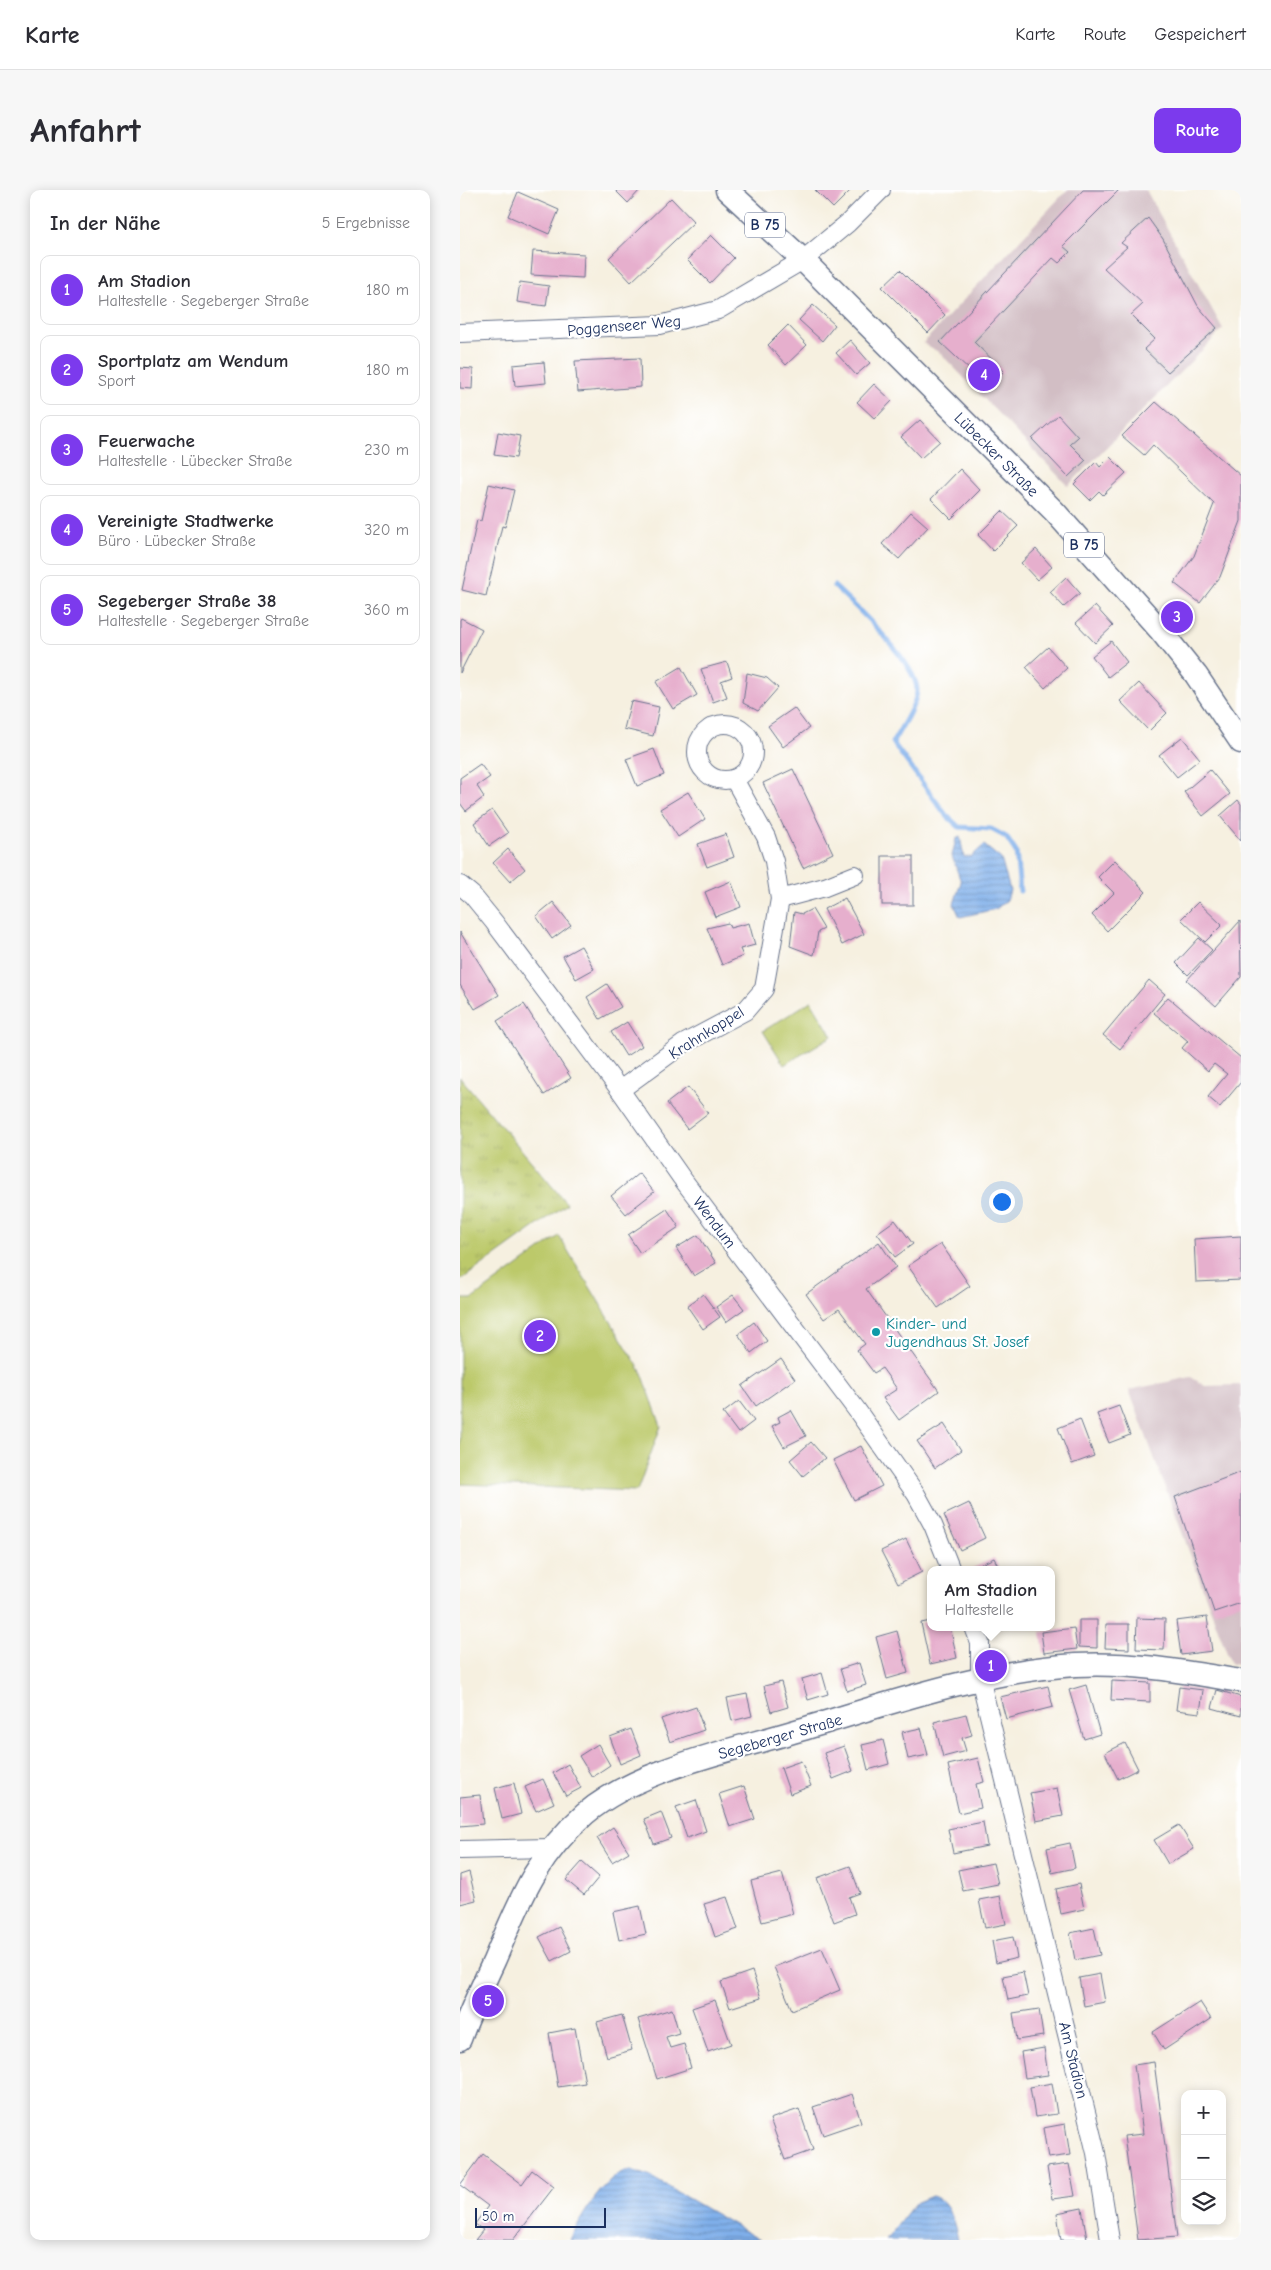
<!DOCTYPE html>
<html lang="de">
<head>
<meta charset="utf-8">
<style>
	body { margin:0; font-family:"Comic Neue",sans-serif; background:#f7f7f7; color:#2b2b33 }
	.controls { position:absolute; right:15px; bottom:15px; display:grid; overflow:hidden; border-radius:10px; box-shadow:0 2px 12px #0003 }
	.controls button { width:45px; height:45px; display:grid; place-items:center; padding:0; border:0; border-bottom:1px solid #e1e1e2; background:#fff; color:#2b2b33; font:25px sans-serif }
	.scale { position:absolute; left:15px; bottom:12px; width:131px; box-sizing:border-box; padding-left:5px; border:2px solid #1b2f5e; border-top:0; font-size:14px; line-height:18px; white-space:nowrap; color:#1b2f5e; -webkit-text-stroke:4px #fff; paint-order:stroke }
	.you { position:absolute; left:541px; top:1011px; width:18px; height:18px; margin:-12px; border:4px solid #fff; border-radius:50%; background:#1a73e8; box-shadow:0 0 0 8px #1a73e833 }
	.badge { display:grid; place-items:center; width:32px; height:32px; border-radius:50%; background:#7c3aed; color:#fff; font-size:16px; font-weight:700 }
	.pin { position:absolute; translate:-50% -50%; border:2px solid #fff; box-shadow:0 1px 5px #0006 }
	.popup { position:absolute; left:467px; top:1376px; width:128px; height:65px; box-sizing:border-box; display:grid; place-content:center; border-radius:10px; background:#fff; filter:drop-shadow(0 1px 4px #0005); font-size:16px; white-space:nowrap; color:#7c7c81 }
	.popup b { font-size:19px; color:#2b2b33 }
	.popup::after { content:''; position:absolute; left:50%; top:100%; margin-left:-10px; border:10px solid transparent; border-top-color:#fff }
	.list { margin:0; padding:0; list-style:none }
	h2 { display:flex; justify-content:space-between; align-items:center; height:65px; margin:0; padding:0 20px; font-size:21px }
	h2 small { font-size:16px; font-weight:400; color:#7c7c81 }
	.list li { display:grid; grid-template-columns:32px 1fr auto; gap:15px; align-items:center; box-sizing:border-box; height:70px; margin:0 10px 10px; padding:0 10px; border:1px solid #e1e1e2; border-radius:10px }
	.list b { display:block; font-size:19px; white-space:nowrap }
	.list p { margin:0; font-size:16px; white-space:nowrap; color:#7c7c81 }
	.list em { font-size:16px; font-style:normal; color:#7c7c81 }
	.icon { flex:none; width:28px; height:28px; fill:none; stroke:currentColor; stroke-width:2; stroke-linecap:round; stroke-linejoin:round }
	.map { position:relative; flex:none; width:781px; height:2050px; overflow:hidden; border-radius:10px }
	header { display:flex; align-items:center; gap:30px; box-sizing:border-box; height:70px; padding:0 25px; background:#fff; border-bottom:1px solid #e1e1e2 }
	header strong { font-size:24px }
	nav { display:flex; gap:28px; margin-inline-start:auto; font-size:18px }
	.intro { display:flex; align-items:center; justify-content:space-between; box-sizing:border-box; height:120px; padding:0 30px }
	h1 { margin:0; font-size:35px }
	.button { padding:12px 22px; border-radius:10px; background:#7c3aed; color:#fff; font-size:18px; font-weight:700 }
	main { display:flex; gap:30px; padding:0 30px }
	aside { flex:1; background:#fff; border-radius:10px; box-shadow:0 2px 12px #0003 }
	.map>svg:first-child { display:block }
	.industrial { fill:#d2bec4 }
	.grass { fill:url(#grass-tufts); stroke:#6c7c64 }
	.garden { fill:#bcc96a; stroke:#6c7c64 }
	.water { fill:url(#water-rules); stroke:#4d6fa4 }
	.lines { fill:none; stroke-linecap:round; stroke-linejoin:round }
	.stream { stroke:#7fafea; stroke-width:5 }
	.building { fill:#e6afcd }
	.minor-casing { stroke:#68738c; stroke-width:20 }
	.major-casing { stroke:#68738c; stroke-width:25 }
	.minor { stroke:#fff; stroke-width:18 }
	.major { stroke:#fff; stroke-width:22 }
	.culture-dot { fill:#0f9aa8; stroke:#fff; stroke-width:2 }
	.labels { text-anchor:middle; stroke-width:4.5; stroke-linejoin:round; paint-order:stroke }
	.shield { fill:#fff; stroke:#5f6d8e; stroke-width:1 }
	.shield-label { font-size:15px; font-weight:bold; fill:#1b2f5e }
	.street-label { font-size:16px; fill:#1b2f5e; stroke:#fff }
	.culture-label { font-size:16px; fill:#0d838f; stroke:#fff; text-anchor:start }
</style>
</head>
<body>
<header>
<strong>Karte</strong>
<nav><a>Karte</a><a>Route</a><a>Gespeichert</a></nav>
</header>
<div class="intro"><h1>Anfahrt</h1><a class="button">Route</a></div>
<main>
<aside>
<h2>In der Nähe<small>5 Ergebnisse</small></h2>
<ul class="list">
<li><span class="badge">1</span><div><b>Am Stadion</b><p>Haltestelle · Segeberger Straße</p></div><em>180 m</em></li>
<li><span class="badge">2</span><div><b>Sportplatz am Wendum</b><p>Sport</p></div><em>180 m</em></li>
<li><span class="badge">3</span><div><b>Feuerwache</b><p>Haltestelle · Lübecker Straße</p></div><em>230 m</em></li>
<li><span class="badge">4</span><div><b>Vereinigte Stadtwerke</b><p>Büro · Lübecker Straße</p></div><em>320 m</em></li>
<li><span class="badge">5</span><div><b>Segeberger Straße 38</b><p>Haltestelle · Segeberger Straße</p></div><em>360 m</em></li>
</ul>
</aside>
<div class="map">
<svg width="781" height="2050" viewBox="0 0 781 2050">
	<defs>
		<pattern id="grass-tufts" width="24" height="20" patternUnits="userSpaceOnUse" patternTransform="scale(1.25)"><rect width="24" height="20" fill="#bcc96a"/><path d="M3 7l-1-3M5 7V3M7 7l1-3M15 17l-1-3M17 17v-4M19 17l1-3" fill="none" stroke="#a1ad5e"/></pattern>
		<pattern id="water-rules" width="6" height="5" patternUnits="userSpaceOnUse" patternTransform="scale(1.25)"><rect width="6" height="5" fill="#7fafea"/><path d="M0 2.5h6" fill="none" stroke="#678fc1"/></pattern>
	</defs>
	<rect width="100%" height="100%" fill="#fff"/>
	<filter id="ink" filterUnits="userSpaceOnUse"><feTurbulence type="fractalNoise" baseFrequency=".02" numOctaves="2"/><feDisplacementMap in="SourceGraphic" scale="10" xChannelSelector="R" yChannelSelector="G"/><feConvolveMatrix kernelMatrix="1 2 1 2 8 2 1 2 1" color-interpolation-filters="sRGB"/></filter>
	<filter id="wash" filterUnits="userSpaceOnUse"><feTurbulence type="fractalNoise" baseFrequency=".0096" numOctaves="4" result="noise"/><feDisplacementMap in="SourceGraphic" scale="20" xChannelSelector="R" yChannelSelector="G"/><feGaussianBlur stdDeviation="1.12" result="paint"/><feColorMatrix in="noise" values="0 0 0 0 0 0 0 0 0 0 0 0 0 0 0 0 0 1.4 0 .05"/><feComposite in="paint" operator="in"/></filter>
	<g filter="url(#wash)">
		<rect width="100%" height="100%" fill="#f6f0e0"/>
		<g class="industrial">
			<polygon points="607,0 686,0 763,139 608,296 480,163 463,153"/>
			<polygon points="731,1187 745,1196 781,1195 781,1475 771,1474 669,1200"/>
		</g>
		<polygon class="grass" points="0,887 107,1014 1,1090 0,1090"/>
		<g class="garden">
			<polygon points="351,811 372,846 324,875 303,841"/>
			<polygon points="99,1046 182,1183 201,1236 177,1301 0,1294 0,1109 12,1109"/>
		</g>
		<g class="water">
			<polygon points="500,647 504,667 511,667 524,655 541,669 550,700 547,710 536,719 500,727 494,714 501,692 492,666 496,649"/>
			<path d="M171,1980L191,1987L300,2050H110C120,2028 146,1983 171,1980Z"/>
			<path d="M472,2006C489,2010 495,2035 498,2050H426L455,2013Z"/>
		</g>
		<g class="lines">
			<path class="stream" d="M374,396C394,415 456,472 457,500C457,514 440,539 433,552L436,557L486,625L499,637L531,639L546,647L556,662L560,701"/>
		</g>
		<g id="blocks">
			<g class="building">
				<polygon points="155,0 180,0 168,13"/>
				<polygon points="355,0 391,0 373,18"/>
				<polygon points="623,0 659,0 603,56 610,62 599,73 593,68 514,152 544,181 528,197 480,152"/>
				<polygon points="58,2 99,20 89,44 48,26"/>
				<polygon points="211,8 234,32 171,92 149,68"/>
				<polygon points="688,28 703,49 738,116 757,138 708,182 684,159 695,149 671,125 683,114 644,78 667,57 661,53"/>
				<polygon points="251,45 274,68 250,93 227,70"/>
				<polygon points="73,61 124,64 123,88 71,85"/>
				<polygon points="440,80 485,125 468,143 422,97"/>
				<polygon points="60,92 89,96 86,116 57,112"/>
				<polygon points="353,115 375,135 362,151 339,130"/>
				<polygon points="328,135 347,155 326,175 308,155"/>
				<polygon points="390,150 410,173 396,185 376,163"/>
				<polygon points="180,168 181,197 118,202 115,171"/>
				<polygon points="84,172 86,193 55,196 53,175"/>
				<polygon points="0,178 13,179 12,199 0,198"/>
				<polygon points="414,194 432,211 415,229 397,212"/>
				<polygon points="696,212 781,286 781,331 760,387 740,413 714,393 734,366 754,314 693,255 684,265 662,246"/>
				<polygon points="598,225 618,247 610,254 626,270 608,287 572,249"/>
				<polygon points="460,230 480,251 461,268 441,247"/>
				<polygon points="38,242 60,246 56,268 34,265"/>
				<polygon points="650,267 666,283 643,305 639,301 630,310 614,294 636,272 640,277"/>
				<polygon points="500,279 520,300 491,329 471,309"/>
				<polygon points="29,294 54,300 45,337 42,336 26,406 2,400 17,330 21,331"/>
				<polygon points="542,321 558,336 533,361 518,345"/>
				<polygon points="451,322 468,337 439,369 422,354"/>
				<polygon points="576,359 592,377 577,390 561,373"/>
				<polygon points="606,387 620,403 604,417 590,402"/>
				<polygon points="635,416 653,436 635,453 616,433"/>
				<polygon points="1,428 22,439 0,483 0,430"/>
				<polygon points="651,451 667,472 648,487 632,466"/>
				<polygon points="588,457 607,478 585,498 566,477"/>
				<polygon points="267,472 272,487 261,491 267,507 253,512 241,479"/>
				<polygon points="221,477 237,505 213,519 196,492"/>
				<polygon points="287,483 307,488 318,498 298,521 283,513"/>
				<polygon points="679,493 707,523 689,541 660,511"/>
				<polygon points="171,511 199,517 193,546 164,539"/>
				<polygon points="334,518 349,538 323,557 308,536"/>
				<polygon points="722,547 740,569 717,587 699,565"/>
				<polygon points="194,559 204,585 177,596 166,569"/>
				<polygon points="20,574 30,587 17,596 24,607 6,621 0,613 0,588"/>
				<polygon points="333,579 373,663 343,678 303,593"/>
				<polygon points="750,580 770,604 743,626 724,602"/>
				<polygon points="228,602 245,629 218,647 200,619"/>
				<polygon points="778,610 781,614 781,651 760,626"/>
				<polygon points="32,620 48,643 29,656 14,633"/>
				<polygon points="266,644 274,667 247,677 238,654"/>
				<polygon points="48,659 65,679 50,692 33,673"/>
				<rect x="422" y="666" width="31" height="49"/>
				<polygon points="655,670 686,702 647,741 632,725 654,703 638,687"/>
				<polygon points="271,691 281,717 255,727 245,702"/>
				<polygon points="385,708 404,744 382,755 364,719"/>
				<polygon points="93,712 111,735 92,749 76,726"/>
				<polygon points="738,712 762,735 745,752 721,729"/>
				<polygon points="352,719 364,739 358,742 354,765 330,756 334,722 342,724"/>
				<polygon points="780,731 781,787 756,816 727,790"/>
				<polygon points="268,733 270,738 289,733 295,755 280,759 283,766 262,775 247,738"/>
				<polygon points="0,742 39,805 15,819 0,795"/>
				<polygon points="739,748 752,760 728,785 716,773"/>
				<polygon points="121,756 134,779 116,789 103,766"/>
				<polygon points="689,790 705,804 660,859 643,845"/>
				<polygon points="147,794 161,817 140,829 127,807"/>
				<polygon points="708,807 781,868 781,892 760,917 748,907 767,884 754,874 748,881 722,858 728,851 694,823"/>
				<polygon points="64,814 111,888 84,905 37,831"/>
				<polygon points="167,832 182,856 166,866 151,842"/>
				<polygon points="228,897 248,923 227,939 207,913"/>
				<polygon points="179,983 194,1002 166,1024 151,1006"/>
				<polygon points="207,1019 219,1037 180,1063 168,1045"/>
				<polygon points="435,1030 453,1054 435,1067 417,1043"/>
				<polygon points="238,1045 256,1073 234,1086 216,1058"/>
				<polygon points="781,1046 781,1090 736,1092 734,1049"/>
				<polygon points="419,1052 436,1077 406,1099 479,1201 439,1230 423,1208 437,1199 422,1178 414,1183 397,1160 405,1154 379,1119 364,1129 346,1104"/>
				<polygon points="481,1054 510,1096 478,1118 448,1076"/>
				<polygon points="243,1104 260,1127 243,1139 227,1116"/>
				<polygon points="273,1105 284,1119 266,1132 256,1117"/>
				<polygon points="294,1132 307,1151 291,1163 278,1144"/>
				<polygon points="321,1169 335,1189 296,1216 282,1196"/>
				<polygon points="279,1211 294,1231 278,1243 263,1223"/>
				<polygon points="659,1216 670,1245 649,1253 637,1224"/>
				<polygon points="331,1220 346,1246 324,1257 312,1236 320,1232 318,1227"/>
				<polygon points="620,1229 634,1266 612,1274 598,1238"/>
				<polygon points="484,1234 501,1260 475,1278 457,1251"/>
				<polygon points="351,1252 365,1268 343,1286 330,1270"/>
				<polygon points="401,1256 422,1296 394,1310 373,1270"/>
				<polygon points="781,1282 781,1413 754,1422 715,1307"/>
				<polygon points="509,1313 525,1348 500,1360 484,1325"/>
				<polygon points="446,1349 462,1382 438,1394 421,1361"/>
				<polygon points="534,1368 540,1380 509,1380"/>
				<polygon points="747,1427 752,1461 721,1465 716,1431"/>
				<polygon points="677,1428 705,1429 704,1460 676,1459"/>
				<polygon points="619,1430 637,1430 637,1458 619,1457"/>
				<polygon points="471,1431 471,1437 490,1437 497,1468 470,1474 461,1433"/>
				<polygon points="646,1434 669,1434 669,1459 645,1458"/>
				<polygon points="614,1438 617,1459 584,1463 581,1442"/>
				<polygon points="437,1441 448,1483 427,1489 416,1447"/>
				<polygon points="399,1473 406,1495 387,1501 380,1479"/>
				<polygon points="362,1483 368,1504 348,1510 342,1489"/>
				<polygon points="652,1491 690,1493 690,1512 651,1510"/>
				<polygon points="321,1492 328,1517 311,1522 304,1496"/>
				<polygon points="626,1495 640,1544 624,1549 609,1500"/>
				<polygon points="588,1496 593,1517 546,1529 540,1507"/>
				<polygon points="719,1497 743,1500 740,1523 716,1520"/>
				<polygon points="757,1500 781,1507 781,1526 752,1518"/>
				<polygon points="287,1504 292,1526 272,1531 267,1508"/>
				<polygon points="236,1517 244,1540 210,1552 201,1529"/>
				<polygon points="506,1524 512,1545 502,1548 506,1561 483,1567 474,1532"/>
				<polygon points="461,1538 468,1565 448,1569 442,1542"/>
				<polygon points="171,1539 181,1565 160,1574 150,1547"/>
				<polygon points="423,1550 429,1574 408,1580 402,1555"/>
				<polygon points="665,1553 678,1579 658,1589 645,1563"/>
				<polygon points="138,1554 150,1575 132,1587 119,1566"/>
				<polygon points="384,1556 393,1581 373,1589 364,1563"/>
				<polygon points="518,1568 524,1592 516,1594 521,1618 499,1623 488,1575"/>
				<polygon points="341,1571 351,1596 330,1604 321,1578"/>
				<polygon points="108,1574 121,1598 106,1606 93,1583"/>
				<polygon points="83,1589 94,1613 76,1621 65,1597"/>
				<polygon points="54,1593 61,1624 42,1629 35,1598"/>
				<polygon points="284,1596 295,1629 270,1637 259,1604"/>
				<polygon points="597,1598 603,1626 576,1631 570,1603"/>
				<polygon points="20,1605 23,1634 0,1636 0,1607"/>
				<polygon points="236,1610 246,1641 227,1648 216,1617"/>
				<polygon points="201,1622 211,1648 194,1654 184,1629"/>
				<polygon points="523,1632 527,1656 493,1663 488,1639"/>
				<polygon points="719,1635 734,1659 708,1674 694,1650"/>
				<polygon points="153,1637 169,1662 152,1672 137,1648"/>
				<polygon points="610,1653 615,1678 592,1683 587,1658"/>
				<polygon points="122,1672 139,1687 124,1705 106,1690"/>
				<polygon points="533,1673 538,1694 503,1701 498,1680"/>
				<polygon points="390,1676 400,1703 389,1707 395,1724 374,1732 357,1688"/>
				<polygon points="9,1682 16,1710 0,1714 0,1685"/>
				<polygon points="322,1683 333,1724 302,1732 291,1691"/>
				<polygon points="619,1694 624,1719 601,1724 596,1699"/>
				<polygon points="540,1706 546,1734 525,1738 519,1710"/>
				<polygon points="267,1707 278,1739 255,1747 244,1714"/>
				<polygon points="180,1716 186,1744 159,1750 153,1722"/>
				<polygon points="99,1737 111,1761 92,1771 79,1747"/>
				<polygon points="634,1738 640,1765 615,1770 610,1743"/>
				<polygon points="553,1747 557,1768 536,1773 532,1751"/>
				<polygon points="362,1758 380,1800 332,1820 314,1777"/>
				<polygon points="292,1781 301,1808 270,1818 261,1792"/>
				<polygon points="563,1782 568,1806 548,1810 543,1786"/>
				<polygon points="640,1784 645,1812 624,1816 619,1788"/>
				<polygon points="255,1810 271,1854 248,1862 232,1818"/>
				<polygon points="740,1812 751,1829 704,1860 693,1842"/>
				<polygon points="212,1819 219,1843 206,1847 210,1858 224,1854 231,1878 197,1889 178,1829"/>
				<polygon points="579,1819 583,1846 557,1850 553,1823"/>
				<polygon points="162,1825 172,1860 147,1867 137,1832"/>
				<polygon points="115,1838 125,1893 98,1897 89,1843"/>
				<polygon points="584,1858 588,1885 565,1888 561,1862"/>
				<polygon points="694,1872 717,2047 678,2050 664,1946 683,1944 674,1875"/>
				<polygon points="592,1893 597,1924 575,1927 570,1897"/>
				<polygon points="392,1904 401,1932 363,1945 353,1917"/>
				<polygon points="339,1919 353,1960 325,1970 310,1929"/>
				<polygon points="605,1934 610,1965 588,1968 583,1938"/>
				<polygon points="23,1964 62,1994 72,1980 94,1997 53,2050 15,2050 23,2040 15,2034 28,2016 0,1995"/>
				<polygon points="609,1974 615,2006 592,2009 587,1977"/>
				<polygon points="622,2018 627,2050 601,2050 597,2023"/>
			</g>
		</g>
	</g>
	<g filter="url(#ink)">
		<use href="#blocks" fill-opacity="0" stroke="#68738c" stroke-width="1"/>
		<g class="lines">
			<defs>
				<g id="minor">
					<polyline points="0,143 200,135 258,120 343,70 388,33 421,0"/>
					<circle cx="265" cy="562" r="28"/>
					<polyline points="0,695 12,705 34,732 160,900 221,987 396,1219 456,1304 473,1335 491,1380"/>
					<polyline points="320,709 365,697 395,685"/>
					<polyline points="160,900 223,854 285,821 304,799 320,709 314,671 306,647 274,589"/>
					<polyline points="514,1437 520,1453 520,1488 636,1963 650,2050"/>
					<polyline points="0,1660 91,1658"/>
				</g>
				<g id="major">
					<polyline points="267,0 343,70 594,321 700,440 736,485 781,552"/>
					<path d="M0,1849C9,1823 22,1797 34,1771C60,1711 74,1669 125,1624C178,1579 270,1561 336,1541C428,1514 520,1481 616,1475C673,1472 725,1482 781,1491"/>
				</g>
			</defs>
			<use href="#minor" class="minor-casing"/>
			<use href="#major" class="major-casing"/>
			<use href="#minor" class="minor"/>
			<use href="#major" class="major"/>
		</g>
	</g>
	<circle class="culture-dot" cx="416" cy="1142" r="5"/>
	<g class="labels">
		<g class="shield">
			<rect x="285" y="22.5" width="40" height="25" rx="4"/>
			<rect x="604" y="342.5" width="40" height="25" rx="4"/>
		</g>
		<g class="shield-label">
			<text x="305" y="40">B 75</text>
			<text x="624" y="360">B 75</text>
		</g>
		<g class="street-label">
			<text transform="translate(164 135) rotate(-5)" y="6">Poggenseer Weg</text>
			<text transform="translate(537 264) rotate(45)" y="6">Lübecker Straße</text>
			<text transform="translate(246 842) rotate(-32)" y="6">Krahnkoppel</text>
			<text transform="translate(255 1032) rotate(53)" y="6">Wendum</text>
			<text transform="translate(320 1546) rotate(-16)" y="6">Segeberger Straße</text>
			<text transform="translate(614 1870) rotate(76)" y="6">Am Stadion</text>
		</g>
		<g class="culture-label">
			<text x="426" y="1139">Kinder- und<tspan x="426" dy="18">Jugendhaus St. Josef</tspan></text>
		</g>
	</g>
</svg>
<div class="controls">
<button>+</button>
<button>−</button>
<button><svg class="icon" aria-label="layers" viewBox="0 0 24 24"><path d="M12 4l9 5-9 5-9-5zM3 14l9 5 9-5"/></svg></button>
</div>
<div class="scale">50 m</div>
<div class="you"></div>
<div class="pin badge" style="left:531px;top:1476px">1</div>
<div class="popup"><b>Am Stadion</b>Haltestelle</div>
<div class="pin badge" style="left:80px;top:1146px">2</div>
<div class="pin badge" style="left:717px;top:427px">3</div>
<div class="pin badge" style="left:524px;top:185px">4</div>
<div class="pin badge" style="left:28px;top:1811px">5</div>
</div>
</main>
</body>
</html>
